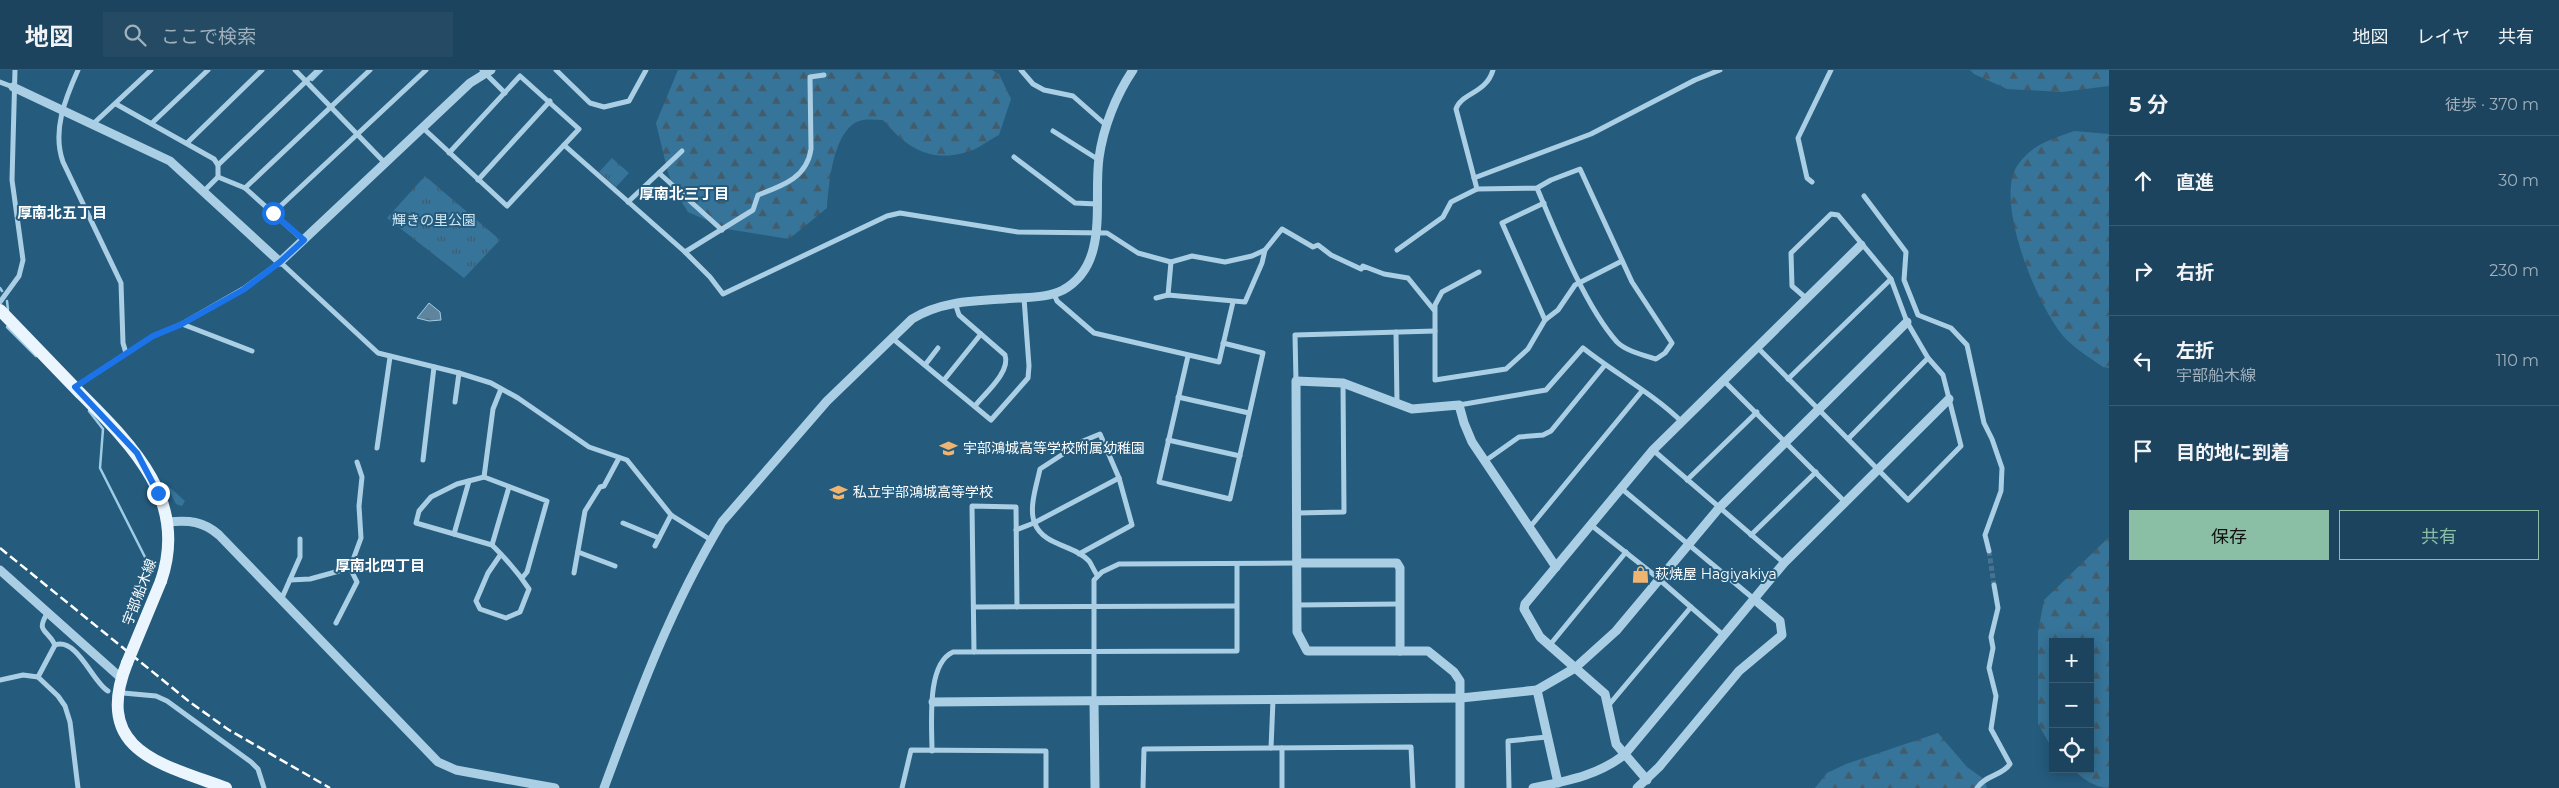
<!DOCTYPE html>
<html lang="ja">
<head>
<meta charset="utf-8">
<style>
	body { margin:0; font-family:Montserrat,"Noto Sans JP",sans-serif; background:#254b64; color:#f1f3f6 }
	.controls { position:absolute; right:15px; bottom:15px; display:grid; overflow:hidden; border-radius:0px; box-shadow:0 2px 12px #0003 }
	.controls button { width:45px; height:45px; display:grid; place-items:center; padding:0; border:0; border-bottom:1px solid #3a5c73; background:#1c445e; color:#f1f3f6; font:25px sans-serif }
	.stop { position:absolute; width:15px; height:15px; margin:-11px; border:4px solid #1a73e8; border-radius:50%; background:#fff }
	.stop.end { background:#1a73e8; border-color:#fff; box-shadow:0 1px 5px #0008 }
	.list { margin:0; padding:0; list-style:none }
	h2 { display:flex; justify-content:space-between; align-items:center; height:65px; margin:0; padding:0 20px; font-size:21px }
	h2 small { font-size:16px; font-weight:400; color:#a0b0bc }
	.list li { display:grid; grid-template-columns:32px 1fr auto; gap:15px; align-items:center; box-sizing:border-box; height:90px; padding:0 20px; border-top:1px solid #3a5c73 }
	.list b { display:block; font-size:19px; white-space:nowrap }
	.list p { margin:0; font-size:16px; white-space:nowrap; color:#a0b0bc }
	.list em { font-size:16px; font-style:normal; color:#a0b0bc }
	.actions { display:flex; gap:10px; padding:15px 20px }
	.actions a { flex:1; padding:11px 0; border:1px solid #8abfa5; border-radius:0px; text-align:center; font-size:18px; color:#8abfa5 }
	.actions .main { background:#8abfa5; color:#111 }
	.icon { flex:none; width:28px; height:28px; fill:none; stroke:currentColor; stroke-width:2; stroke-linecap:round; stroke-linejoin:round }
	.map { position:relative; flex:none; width:2109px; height:718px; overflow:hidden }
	header { display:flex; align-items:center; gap:30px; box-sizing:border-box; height:70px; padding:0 25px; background:#1c445e; border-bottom:1px solid #3a5c73 }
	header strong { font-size:24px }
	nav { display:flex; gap:28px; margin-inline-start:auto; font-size:18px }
	.search { width:350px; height:45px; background:#254b64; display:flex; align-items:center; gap:12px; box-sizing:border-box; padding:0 18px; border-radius:0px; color:#a0b0bc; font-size:19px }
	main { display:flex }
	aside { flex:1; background:#1c445e }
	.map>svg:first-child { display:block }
	.grass { fill:#367499 }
	.forest { fill:url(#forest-firs) }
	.park { fill:url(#park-tufts) }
	.water { fill:url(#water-ripples); stroke:#9ecce6 }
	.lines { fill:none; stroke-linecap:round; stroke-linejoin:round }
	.stream { stroke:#9ecce6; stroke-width:2.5 }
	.minor-tunnel { stroke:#467490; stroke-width:5; stroke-dasharray:5 2.5; stroke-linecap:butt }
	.minor { stroke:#aacfe5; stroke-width:5 }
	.tertiary { stroke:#aacfe5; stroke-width:9 }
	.primary { stroke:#ebf5fd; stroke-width:12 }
	.rail { stroke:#fff; stroke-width:2.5; stroke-dasharray:9 4; stroke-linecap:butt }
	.primary-bridge { stroke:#ebf5fd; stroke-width:12 }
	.route { stroke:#1a73e8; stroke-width:6 }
	.labels { text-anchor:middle; stroke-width:4; stroke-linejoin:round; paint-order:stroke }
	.park-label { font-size:14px; fill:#cde6f4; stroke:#255b7d }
	.poi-label { font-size:14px; fill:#fff; stroke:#255b7d; text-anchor:start }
	.street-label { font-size:14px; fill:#fff; stroke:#255b7d }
	.neighbourhood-label { font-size:15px; font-weight:bold; fill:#fff; stroke:#255b7d }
</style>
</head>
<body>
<header>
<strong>地図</strong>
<div class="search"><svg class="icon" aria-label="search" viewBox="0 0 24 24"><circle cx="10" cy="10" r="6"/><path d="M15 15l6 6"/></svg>ここで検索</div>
<nav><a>地図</a><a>レイヤ</a><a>共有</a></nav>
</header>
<main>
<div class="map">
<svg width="2109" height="718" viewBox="0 0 2109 718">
	<defs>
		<pattern id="forest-firs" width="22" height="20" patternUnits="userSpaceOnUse" patternTransform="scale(1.25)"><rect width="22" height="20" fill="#367499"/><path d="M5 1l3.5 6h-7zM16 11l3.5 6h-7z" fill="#435c6b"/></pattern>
		<pattern id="park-tufts" width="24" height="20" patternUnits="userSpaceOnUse" patternTransform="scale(1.25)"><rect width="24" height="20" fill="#367499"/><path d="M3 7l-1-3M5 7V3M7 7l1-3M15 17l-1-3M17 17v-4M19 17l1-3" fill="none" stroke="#435c6b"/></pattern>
		<pattern id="water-ripples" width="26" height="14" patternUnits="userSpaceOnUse" patternTransform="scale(1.25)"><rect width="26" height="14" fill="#5f849d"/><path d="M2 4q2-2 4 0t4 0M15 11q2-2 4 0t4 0" fill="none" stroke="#566b79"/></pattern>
	</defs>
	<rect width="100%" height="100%" fill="#255b7d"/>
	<polygon class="grass" points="165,413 185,431 182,436 176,434"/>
	<g class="forest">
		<path d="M678,0H992L999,4L1011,29L999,65C989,70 978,79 968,82C929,93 907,78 883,50C876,50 869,49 863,50C833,55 829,115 827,138L789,169L727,159L688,142L671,115L656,53Z"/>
		<polygon points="1970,0 2109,0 2109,16 2062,22 2007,19 1974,4"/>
		<path d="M2074,61L2109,64V298L2103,297C2090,288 2074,278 2064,267C2038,238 1994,132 2017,96C2032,74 2050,70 2074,61Z"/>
		<path d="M2109,467V718C2094,718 2083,708 2072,699H2090V572H2053V680L2038,654V562L2044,530Z"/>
		<polygon points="1938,663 1967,697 1984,709 1987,718 1815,718 1827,703 1846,694"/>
	</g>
	<g class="park">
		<polygon points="612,88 629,103 616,117 599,102"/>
		<polygon points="425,106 500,170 464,208 387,148"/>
	</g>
	<polygon class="water" points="429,233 440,242 441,250 429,251 417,248"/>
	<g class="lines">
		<g class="stream">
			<polyline points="312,10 322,0"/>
			<polyline points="0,218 2,221"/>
			<polyline points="7,231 8,240"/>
			<polyline points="7,257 36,286"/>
			<polyline points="89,341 103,359 100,398 149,495"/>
		</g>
		<polyline class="minor-tunnel" points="1989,481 1994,515"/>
		<g class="minor">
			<path d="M78,0C65,29 52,61 63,92L121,213L123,273L126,283"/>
			<polyline points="295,0 385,93"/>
			<polyline points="482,0 505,23"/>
			<polyline points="556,0 590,33 604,37 629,31 646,0"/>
			<polyline points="1021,0 1033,14 1044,20 1073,26 1107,56"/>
			<polyline points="0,12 13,17"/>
			<polyline points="116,34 214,89 218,95 218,107 203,122"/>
			<polyline points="152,53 208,0"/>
			<polyline points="93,54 151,0"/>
			<polyline points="423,58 507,136 579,59 520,6 449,83"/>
			<polyline points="1053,61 1099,90"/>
			<polyline points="187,73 262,0"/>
			<polyline points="564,75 685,182 710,207 723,224 887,146 900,143 1018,162 1107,163 1138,183 1171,192 1192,186 1225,192 1252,186 1265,180 1282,159 1313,177 1318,175 1331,185 1361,199 1363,196 1384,204 1408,208 1434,240"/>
			<polyline points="1014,87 1075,133 1097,134"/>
			<polyline points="218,95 318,0"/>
			<polyline points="659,103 722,160"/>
			<polyline points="218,107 245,118 304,171"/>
			<polyline points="1474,108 1591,64 1695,10 1720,0"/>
			<polyline points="478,110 550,31"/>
			<polyline points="1812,112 1807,108 1798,68 1831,0"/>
			<polyline points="245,118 370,0"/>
			<path d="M1477,119L1456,39C1461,23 1486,24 1493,0"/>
			<polyline points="1864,126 1906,182 1904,210 1918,245 1951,258 1967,275 1984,353 1992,369 2002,398 2001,421 1985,465 1989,481"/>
			<polyline points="628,132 682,81"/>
			<polyline points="1544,133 1502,153 1545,250"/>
			<polyline points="273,143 426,0"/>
			<path d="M1397,180L1443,147L1451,132L1477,119L1537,118L1551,110L1580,99L1632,212L1672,273L1665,283L1656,289C1643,285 1626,281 1617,272C1585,236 1556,163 1537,118"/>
			<path d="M685,182L753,140L758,125C782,116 807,108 811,79L810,7L824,5"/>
			<polyline points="1479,202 1442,222 1435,235 1435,310 1506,299 1528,279 1545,250 1558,240 1575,215 1622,191"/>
			<polyline points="1054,224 1057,231 1094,263 1219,292 1233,232"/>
			<polyline points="1168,225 1171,192"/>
			<polyline points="1156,228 1168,225 1245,232 1262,193 1265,180"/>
			<polyline points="0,232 19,206 23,190 12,110 15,0"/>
			<path d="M955,233L959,245L1005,285C1011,302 984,324 975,336"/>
			<polyline points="182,254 252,281"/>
			<polyline points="1396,262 1397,334"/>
			<polyline points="892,268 991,350 1028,308 1029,296 1024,228"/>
			<polyline points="1758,278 1908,430 1961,376 1943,305 1928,288 1907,252 1891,209 1838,145 1831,144 1791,183 1792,216 1807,229"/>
			<polyline points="1188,286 1159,412 1230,429 1263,283 1223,273"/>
			<polyline points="925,295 938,278"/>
			<polyline points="1788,309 1891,209"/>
			<polyline points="944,310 981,264"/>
			<polyline points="1296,311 1295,265 1435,261"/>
			<polyline points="1724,311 1845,432"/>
			<polyline points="75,317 153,266 182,254 243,219 280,192 378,283 459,303 491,313 518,328 589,377 627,390 671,445 711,470"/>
			<polyline points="1178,327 1249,343"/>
			<polyline points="455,332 459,303"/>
			<path d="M1459,335L1546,320L1583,278C1616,304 1652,323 1682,352"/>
			<polyline points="1848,369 1928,288"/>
			<polyline points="1168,370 1240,386"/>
			<polyline points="377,378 390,287"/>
			<polyline points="1653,380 1784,493"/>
			<polyline points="423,390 434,297"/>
			<polyline points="1485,391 1519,367 1543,365 1551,361 1605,295"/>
			<polyline points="484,407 493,339 501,319"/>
			<polyline points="1687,410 1757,342"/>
			<polyline points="1622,419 1754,529"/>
			<polyline points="1297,443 1344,442 1343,313"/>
			<polyline points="623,453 659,468"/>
			<polyline points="1591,455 1653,504 1723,565"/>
			<polyline points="1530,457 1642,321"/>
			<polyline points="1016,460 1034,453 1119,408"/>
			<polyline points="454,464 469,411"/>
			<polyline points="1751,465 1816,402"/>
			<polyline points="492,475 509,417"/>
			<polyline points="655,476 671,445"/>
			<polyline points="578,482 615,496"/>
			<path d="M501,484L488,503L476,531L480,539L506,548L520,542L529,519C519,504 508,491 495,478L492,475L416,453L419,441L431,427L457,414L484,407L547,431L527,502L522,508"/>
			<path d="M1079,484L1132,455L1119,408L1100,364L1083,371L1040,399C1037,414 1028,439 1035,454C1044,476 1075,475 1089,491C1092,495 1094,501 1097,505"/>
			<polyline points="574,503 585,441 600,417 604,416 619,388"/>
			<polyline points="290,510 310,509 350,498"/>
			<polyline points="281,530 300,487 300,469"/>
			<polyline points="1297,535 1399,534"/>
			<polyline points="974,537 1236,536"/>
			<polyline points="336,553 357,512 350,498 361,468 359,436 362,407 357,392"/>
			<path d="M55,575C77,567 93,613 108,621"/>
			<polyline points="1549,576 1626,482"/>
			<polyline points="974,582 972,436 1016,437 1017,537"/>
			<path d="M38,607L55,575C47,558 35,563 48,542"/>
			<polyline points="0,610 23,605 38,607 58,626 65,636 70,652 78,718"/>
			<polyline points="123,623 156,626 167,631 251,692 258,699 264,718"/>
			<polyline points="1094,631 1094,510 1102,502 1119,494 1297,493"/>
			<polyline points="1608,636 1691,537"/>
			<polyline points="1271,678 1273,630"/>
			<path d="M932,681C932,654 926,594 953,582L1237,581V494"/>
			<polyline points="902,718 911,680 1046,681 1046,718"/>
			<polyline points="1143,718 1144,679 1411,677 1413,718"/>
			<polyline points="1282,718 1282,678"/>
			<polyline points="1509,718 1508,671 1547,667"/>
			<path d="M1977,718C1985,705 2002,706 2010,694L1991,659L1996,626L1989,598L1993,578L1991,567L1998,538L1994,515"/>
		</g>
		<g class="tertiary">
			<polyline points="13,17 170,91 280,192 470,13 491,0"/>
			<path d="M168,452C189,450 203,451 219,465L438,692L456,700L555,718"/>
			<polyline points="1297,493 1397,493 1400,498 1400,581"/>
			<polyline points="0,500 121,608"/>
			<polyline points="1537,620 1558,713"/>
			<polyline points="1094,631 1095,718"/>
			<polyline points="933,632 1461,628 1537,620 1575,598 1616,561 1719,438 1907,252"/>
			<polyline points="1647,710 1616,674 1605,624 1540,567 1524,539 1525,534 1653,380 1861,175"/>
			<path d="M604,718C638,626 671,536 722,452L827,331L912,249C945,229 981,231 1018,228C1033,227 1049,227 1063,220C1110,194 1093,131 1099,88C1103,58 1116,25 1133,0"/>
			<polyline points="1460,718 1460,611 1454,602 1428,581 1307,581 1297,562 1296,311 1343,313 1412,339 1459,335 1464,353 1472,372 1556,497"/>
			<path d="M1533,718C1566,711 1597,706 1624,685L1784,493L1949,329"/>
			<polyline points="1637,718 1659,697 1739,601 1782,565 1780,551 1754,529"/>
		</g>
		<g class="primary">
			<path d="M0,240C26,267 53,295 79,322C132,375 189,430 161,511"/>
			<path d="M127,593C92,681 161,694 226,718"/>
		</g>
		<polyline class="rail" points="0,478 191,633 229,660 330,718"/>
		<polyline class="primary-bridge" points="127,593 161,511"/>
	</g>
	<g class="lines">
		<polyline class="route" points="158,423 137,383 75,317 153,266 182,254 243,220 280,192 304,170 273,143"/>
	</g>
	<defs>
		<symbol id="school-bare" viewBox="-9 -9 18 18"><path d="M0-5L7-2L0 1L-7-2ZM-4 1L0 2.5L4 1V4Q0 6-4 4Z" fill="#efb46f" stroke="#255b7d" stroke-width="2.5" paint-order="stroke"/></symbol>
		<symbol id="shop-bare" viewBox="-9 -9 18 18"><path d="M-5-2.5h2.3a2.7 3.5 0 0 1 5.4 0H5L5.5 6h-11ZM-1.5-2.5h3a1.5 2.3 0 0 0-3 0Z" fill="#efb46f" stroke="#255b7d" stroke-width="2.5" paint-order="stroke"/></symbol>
	</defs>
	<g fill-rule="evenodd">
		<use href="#school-bare" x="936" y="366" width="25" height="25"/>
		<use href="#school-bare" x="826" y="410" width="25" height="25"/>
		<use href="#shop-bare" x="1628" y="492" width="25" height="25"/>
	</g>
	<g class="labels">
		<g class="park-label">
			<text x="434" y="155">輝きの里公園</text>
		</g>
		<g class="poi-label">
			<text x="963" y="383">宇部鴻城高等学校附属幼稚園</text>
			<text x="853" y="427">私立宇部鴻城高等学校</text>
			<text x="1655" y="509">萩焼屋 Hagiyakiya</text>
		</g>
		<g class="street-label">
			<text transform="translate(139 522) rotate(-69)" y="5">宇部船木線</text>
		</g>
		<g class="neighbourhood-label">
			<text x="684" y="129">厚南北三丁目</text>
			<text x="62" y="148">厚南北五丁目</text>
			<text x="380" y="501">厚南北四丁目</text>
		</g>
	</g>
</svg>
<div class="controls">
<button>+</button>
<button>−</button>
<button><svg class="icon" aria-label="locate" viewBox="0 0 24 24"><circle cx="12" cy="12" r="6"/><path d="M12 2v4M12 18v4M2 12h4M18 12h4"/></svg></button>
</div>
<div class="stop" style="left:273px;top:143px"></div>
<div class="stop end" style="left:158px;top:423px"></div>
</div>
<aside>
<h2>5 分<small>徒歩 · 370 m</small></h2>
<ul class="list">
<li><svg class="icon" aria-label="ahead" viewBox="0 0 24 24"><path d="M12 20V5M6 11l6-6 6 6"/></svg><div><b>直進</b></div><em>30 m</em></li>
<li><svg class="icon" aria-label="right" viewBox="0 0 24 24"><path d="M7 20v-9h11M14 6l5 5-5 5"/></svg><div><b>右折</b></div><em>230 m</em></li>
<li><svg class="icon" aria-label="left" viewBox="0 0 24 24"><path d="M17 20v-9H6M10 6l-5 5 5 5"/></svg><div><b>左折</b><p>宇部船木線</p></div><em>110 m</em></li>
<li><svg class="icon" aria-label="arrive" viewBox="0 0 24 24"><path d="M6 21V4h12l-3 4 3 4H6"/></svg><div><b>目的地に到着</b></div></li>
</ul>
<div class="actions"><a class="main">保存</a><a>共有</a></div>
</aside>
</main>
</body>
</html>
